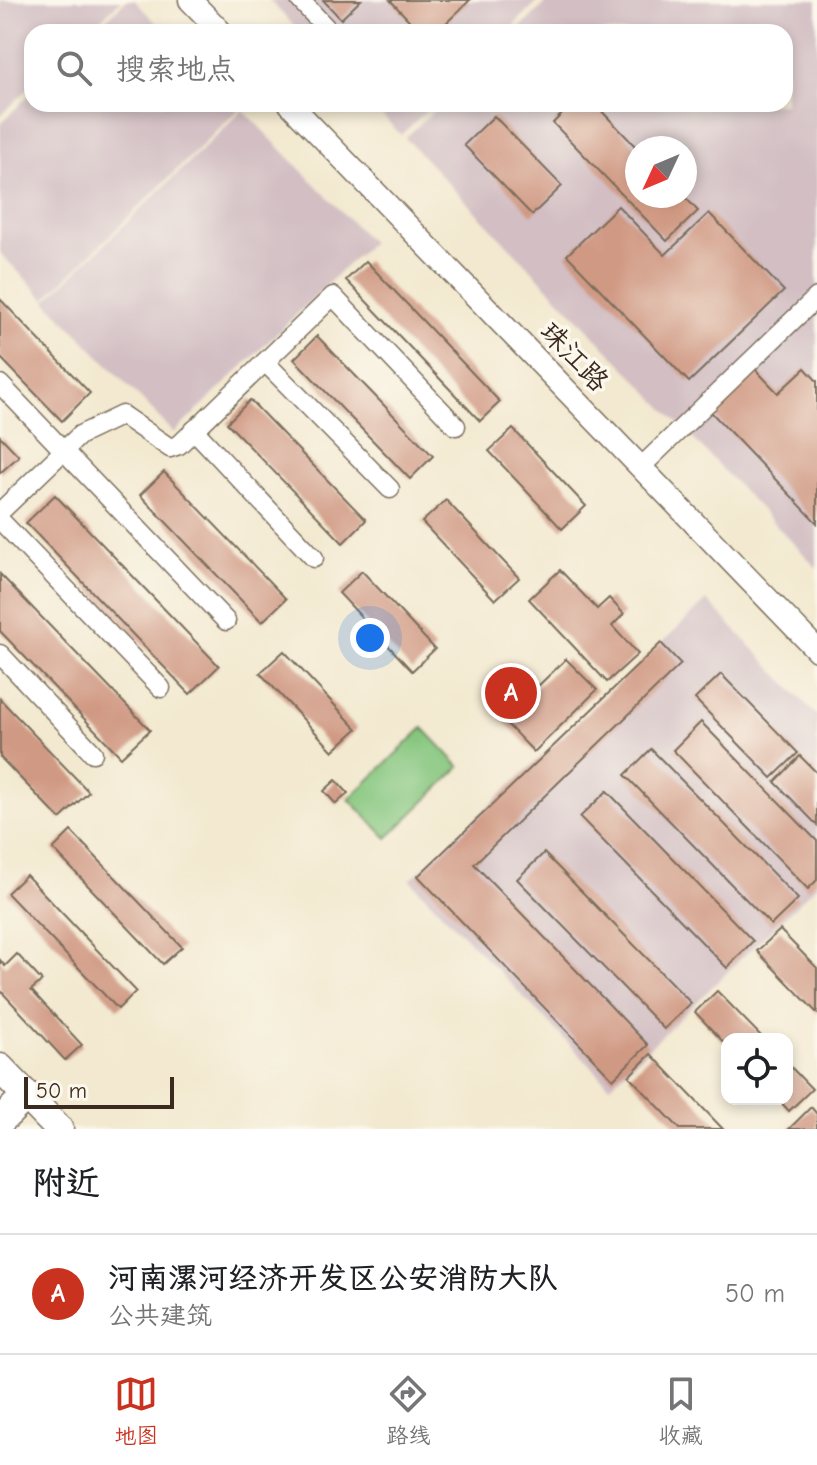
<!DOCTYPE html>
<html lang="zh">
<head>
<meta charset="utf-8">
<style>
	body { margin:0; font-family:"Comic Neue","LXGW WenKai TC",sans-serif; background:#f6f6f6; color:#202124 }
	.controls { position:absolute; right:24px; bottom:24px; display:grid; overflow:hidden; border-radius:16px; box-shadow:0 4px 12px #0003 }
	.controls button { width:72px; height:72px; display:grid; place-items:center; padding:0; border:0; border-bottom:2px solid #e0e0e0; background:#fff; color:#202124; font:40px sans-serif }
	.compass { position:absolute; left:625px; top:136px; width:72px; height:72px; border-radius:50%; background:#fff; box-shadow:0 4px 12px #0003; rotate:226deg }
	.scale { position:absolute; left:24px; bottom:20px; width:150px; box-sizing:border-box; padding-left:8px; border:4px solid #3b2a1e; border-top:0; font-size:22px; line-height:28px; white-space:nowrap; color:#3b2a1e; -webkit-text-stroke:6px #fbf7ec; paint-order:stroke }
	.you { position:absolute; left:370px; top:638px; width:28px; height:28px; margin:-20px; border:6px solid #fff; border-radius:50%; background:#1a73e8; box-shadow:0 0 0 12px #1a73e833 }
	.badge { display:grid; place-items:center; width:52px; height:52px; border-radius:50%; background:#c8321e; color:#fff; font-size:26px; font-weight:700 }
	.pin { position:absolute; translate:-50% -50%; border:4px solid #fff; box-shadow:0 2px 8px #0006 }
	.list { margin:0; padding:0; list-style:none }
	h2 { display:flex; justify-content:space-between; align-items:center; height:104px; margin:0; padding:0 32px; font-size:34px }
	h2 small { font-size:26px; font-weight:400; color:#757577 }
	.list li { display:grid; grid-template-columns:52px 1fr auto; gap:24px; align-items:center; box-sizing:border-box; height:120px; padding:0 32px; border-top:2px solid #e0e0e0 }
	.list b { display:block; font-size:30px; white-space:nowrap }
	.list p { margin:0; font-size:26px; white-space:nowrap; color:#757577 }
	.list em { font-size:26px; font-style:normal; color:#757577 }
	.icon { flex:none; width:44px; height:44px; fill:none; stroke:currentColor; stroke-width:2; stroke-linecap:round; stroke-linejoin:round }
	.map { position:relative; flex:none; width:817px; height:1129px; overflow:hidden }
	.search { position:absolute; background:#fff; box-shadow:0 4px 12px #0003; left:24px; right:24px; top:24px; height:88px; display:flex; align-items:center; gap:20px; box-sizing:border-box; padding:0 28px; border-radius:24px; color:#757577; font-size:30px }
	.sheet { height:224px; background:#fff }
	nav { display:flex; justify-content:space-around; align-items:center; box-sizing:border-box; height:112px; border-top:2px solid #e0e0e0; background:#fff; font-size:22px; color:#757577 }
	nav a { display:grid; justify-items:center; gap:4px }
	nav .on { color:#c8321e }
	.map>svg:first-child { display:block }
	.industrial { fill:#d2bec3; fill-rule:evenodd }
	.green { fill:#85c67e; stroke:#60784e; stroke-width:2 }
	.building { fill:#d09983 }
	.lines { fill:none; stroke-linecap:round; stroke-linejoin:round }
	.minor-casing { stroke:#7b6d5c; stroke-width:21 }
	.tertiary-casing { stroke:#7b6d5c; stroke-width:25 }
	.primary-casing { stroke:#7b6d5c; stroke-width:31 }
	.minor { stroke:#fff; stroke-width:18 }
	.tertiary { stroke:#fff; stroke-width:22 }
	.primary { stroke:#fff; stroke-width:28 }
	.labels { text-anchor:middle; stroke-width:7; stroke-linejoin:round; paint-order:stroke }
	.street-label { font-size:28px; fill:#3b2a1e; stroke:#fbf7ec }
</style>
</head>
<body>
<div class="map">
<svg width="817" height="1129" viewBox="0 0 817 1129">
	<rect width="100%" height="100%" fill="#fbf7ec"/>
	<filter id="ink" filterUnits="userSpaceOnUse"><feTurbulence type="fractalNoise" baseFrequency=".0125" numOctaves="2"/><feDisplacementMap in="SourceGraphic" scale="16" xChannelSelector="R" yChannelSelector="G"/><feConvolveMatrix kernelMatrix="1 2 1 2 8 2 1 2 1" color-interpolation-filters="sRGB"/></filter>
	<filter id="wash" filterUnits="userSpaceOnUse"><feTurbulence type="fractalNoise" baseFrequency=".006" numOctaves="4" result="noise"/><feDisplacementMap in="SourceGraphic" scale="32" xChannelSelector="R" yChannelSelector="G"/><feGaussianBlur stdDeviation="1.8" result="paint"/><feColorMatrix in="noise" values="0 0 0 0 0 0 0 0 0 0 0 0 0 0 0 0 0 1.4 0 .05"/><feComposite in="paint" operator="in"/></filter>
	<g filter="url(#wash)">
		<rect width="100%" height="100%" fill="#f3e9d0"/>
		<g class="industrial">
			<polygon points="0,0 121,0 87,32 32,32 32,85 0,116"/>
			<polygon points="126,0 134,0 165,32 93,32"/>
			<polygon points="269,0 539,0 507,32 300,32"/>
			<path d="M549,0H817V568L405,138L441,104H785V32H516ZM637,148H685V196H637Z"/>
			<polygon points="32,92 32,104 236,104 240,108 45,299 0,253 0,124"/>
			<polygon points="371,104 433,104 401,135"/>
			<polygon points="243,110 371,242 174,433 46,301"/>
			<polygon points="707,600 817,716 817,885 610,1086 410,880"/>
		</g>
		<polygon class="green" points="423,728 460,767 387,838 349,799"/>
		<g id="blocks">
			<g class="building">
				<polygon points="323,0 361,0 341,19"/>
				<polygon points="390,0 470,0 437,32 420,32"/>
				<polygon points="572,104 595,104 637,148 637,196 684,196 698,211 667,241 553,123"/>
				<polygon points="494,116 562,186 532,215 464,145"/>
				<polygon points="618,206 665,255 709,213 784,291 689,382 567,255"/>
				<polygon points="366,261 500,402 480,421 346,280"/>
				<polygon points="0,299 90,393 62,421 0,357"/>
				<polygon points="317,336 433,456 410,479 294,359"/>
				<polygon points="754,368 778,393 805,368 817,381 817,523 709,410"/>
				<polygon points="250,400 366,520 343,543 227,423"/>
				<polygon points="513,429 586,506 562,529 489,451"/>
				<polygon points="0,436 19,456 0,473"/>
				<polygon points="164,472 286,599 262,622 140,495"/>
				<polygon points="55,495 219,666 190,694 26,523"/>
				<polygon points="446,500 519,578 495,600 422,522"/>
				<polygon points="560,570 597,609 609,598 624,614 612,626 638,654 607,682 529,599"/>
				<polygon points="362,571 435,649 412,671 339,593"/>
				<polygon points="0,574 150,730 121,757 0,631"/>
				<polygon points="661,643 681,664 474,864 648,1045 613,1079 418,876"/>
				<polygon points="284,651 357,729 333,751 260,673"/>
				<polygon points="566,659 597,690 534,752 503,720"/>
				<polygon points="721,674 798,753 772,778 695,699"/>
				<polygon points="0,699 89,792 60,819 0,757"/>
				<polygon points="701,722 817,841 817,880 808,889 673,750"/>
				<polygon points="651,749 798,899 771,925 625,775"/>
				<polygon points="800,756 817,773 817,825 775,782"/>
				<polygon points="336,780 348,793 336,804 324,791"/>
				<polygon points="607,791 753,941 727,968 580,817"/>
				<polygon points="71,831 182,947 163,964 53,849"/>
				<polygon points="544,853 691,1003 664,1029 517,879"/>
				<polygon points="26,875 136,991 118,1009 7,893"/>
				<polygon points="780,930 817,968 817,1013 757,951"/>
				<polygon points="17,954 42,981 31,990 82,1045 65,1060 0,990 0,960 5,966"/>
				<polygon points="717,991 764,1039 727,1039 727,1046 695,1012"/>
				<polygon points="651,1054 723,1129 680,1129 629,1076"/>
				<polygon points="787,1063 812,1089 789,1111 778,1099 787,1099"/>
				<polygon points="811,1107 817,1114 817,1129 789,1129"/>
			</g>
		</g>
	</g>
	<g filter="url(#ink)">
		<use href="#blocks" fill-opacity="0" stroke="#7b6d5c" stroke-width="2"/>
		<g class="lines">
			<defs>
				<g id="minor">
					<polyline points="300,0 330,32"/>
					<polyline points="265,362 390,489"/>
					<polyline points="0,384 226,621"/>
					<polyline points="194,430 314,558"/>
					<polyline points="641,467 817,297"/>
					<polyline points="0,512 80,435 122,415 170,448 179,445 333,296 456,426"/>
					<polyline points="0,520 161,688"/>
					<polyline points="0,654 93,753"/>
				</g>
				<g id="tertiary">
					<polyline points="190,0 221,32"/>
					<polyline points="290,104 817,650"/>
				</g>
				<g id="primary">
					<polyline points="0,1068 59,1129"/>
					<polyline points="0,1121 27,1095"/>
				</g>
			</defs>
			<use href="#minor" class="minor-casing"/>
			<use href="#tertiary" class="tertiary-casing"/>
			<use href="#primary" class="primary-casing"/>
			<use href="#minor" class="minor"/>
			<use href="#tertiary" class="tertiary"/>
			<use href="#primary" class="primary"/>
		</g>
	</g>
	<g class="labels">
		<g class="street-label">
			<text transform="translate(575 356) rotate(46)" y="10">珠江路</text>
		</g>
	</g>
</svg>
<div class="controls">
<button><svg class="icon" aria-label="locate" viewBox="0 0 24 24"><circle cx="12" cy="12" r="6"/><path d="M12 2v4M12 18v4M2 12h4M18 12h4"/></svg></button>
</div>
<svg class="compass" viewBox="-18 -18 36 36"><path d="M0-13l5 13h-10z" fill="#e53935"/><path d="M0 13l5-13h-10z" fill="#757577"/></svg>
<div class="scale">50 m</div>
<div class="you"></div>
<div class="pin badge" style="left:511px;top:693px">A</div>
<div class="search"><svg class="icon" aria-label="search" viewBox="0 0 24 24"><circle cx="10" cy="10" r="6"/><path d="M15 15l6 6"/></svg>搜索地点</div>
</div>
<section class="sheet">
<h2>附近<small></small></h2>
<ul class="list">
<li><span class="badge">A</span><div><b>河南漯河经济开发区公安消防大队</b><p>公共建筑</p></div><em>50 m</em></li>
</ul>
</section>
<nav>
<a class="on"><svg class="icon" aria-label="map" viewBox="0 0 24 24"><path d="M3 6l6-2 6 2 6-2v14l-6 2-6-2-6 2zM9 4v14M15 6v14"/></svg>地图</a>
<a><svg class="icon" aria-label="directions" viewBox="0 0 24 24"><path d="M12 3l9 9-9 9-9-9zM9 14v-3h6M13 9l2 2-2 2"/></svg>路线</a>
<a><svg class="icon" aria-label="saved" viewBox="0 0 24 24"><path d="M7 4h10v16l-5-4-5 4z"/></svg>收藏</a>
</nav>
</body>
</html>
